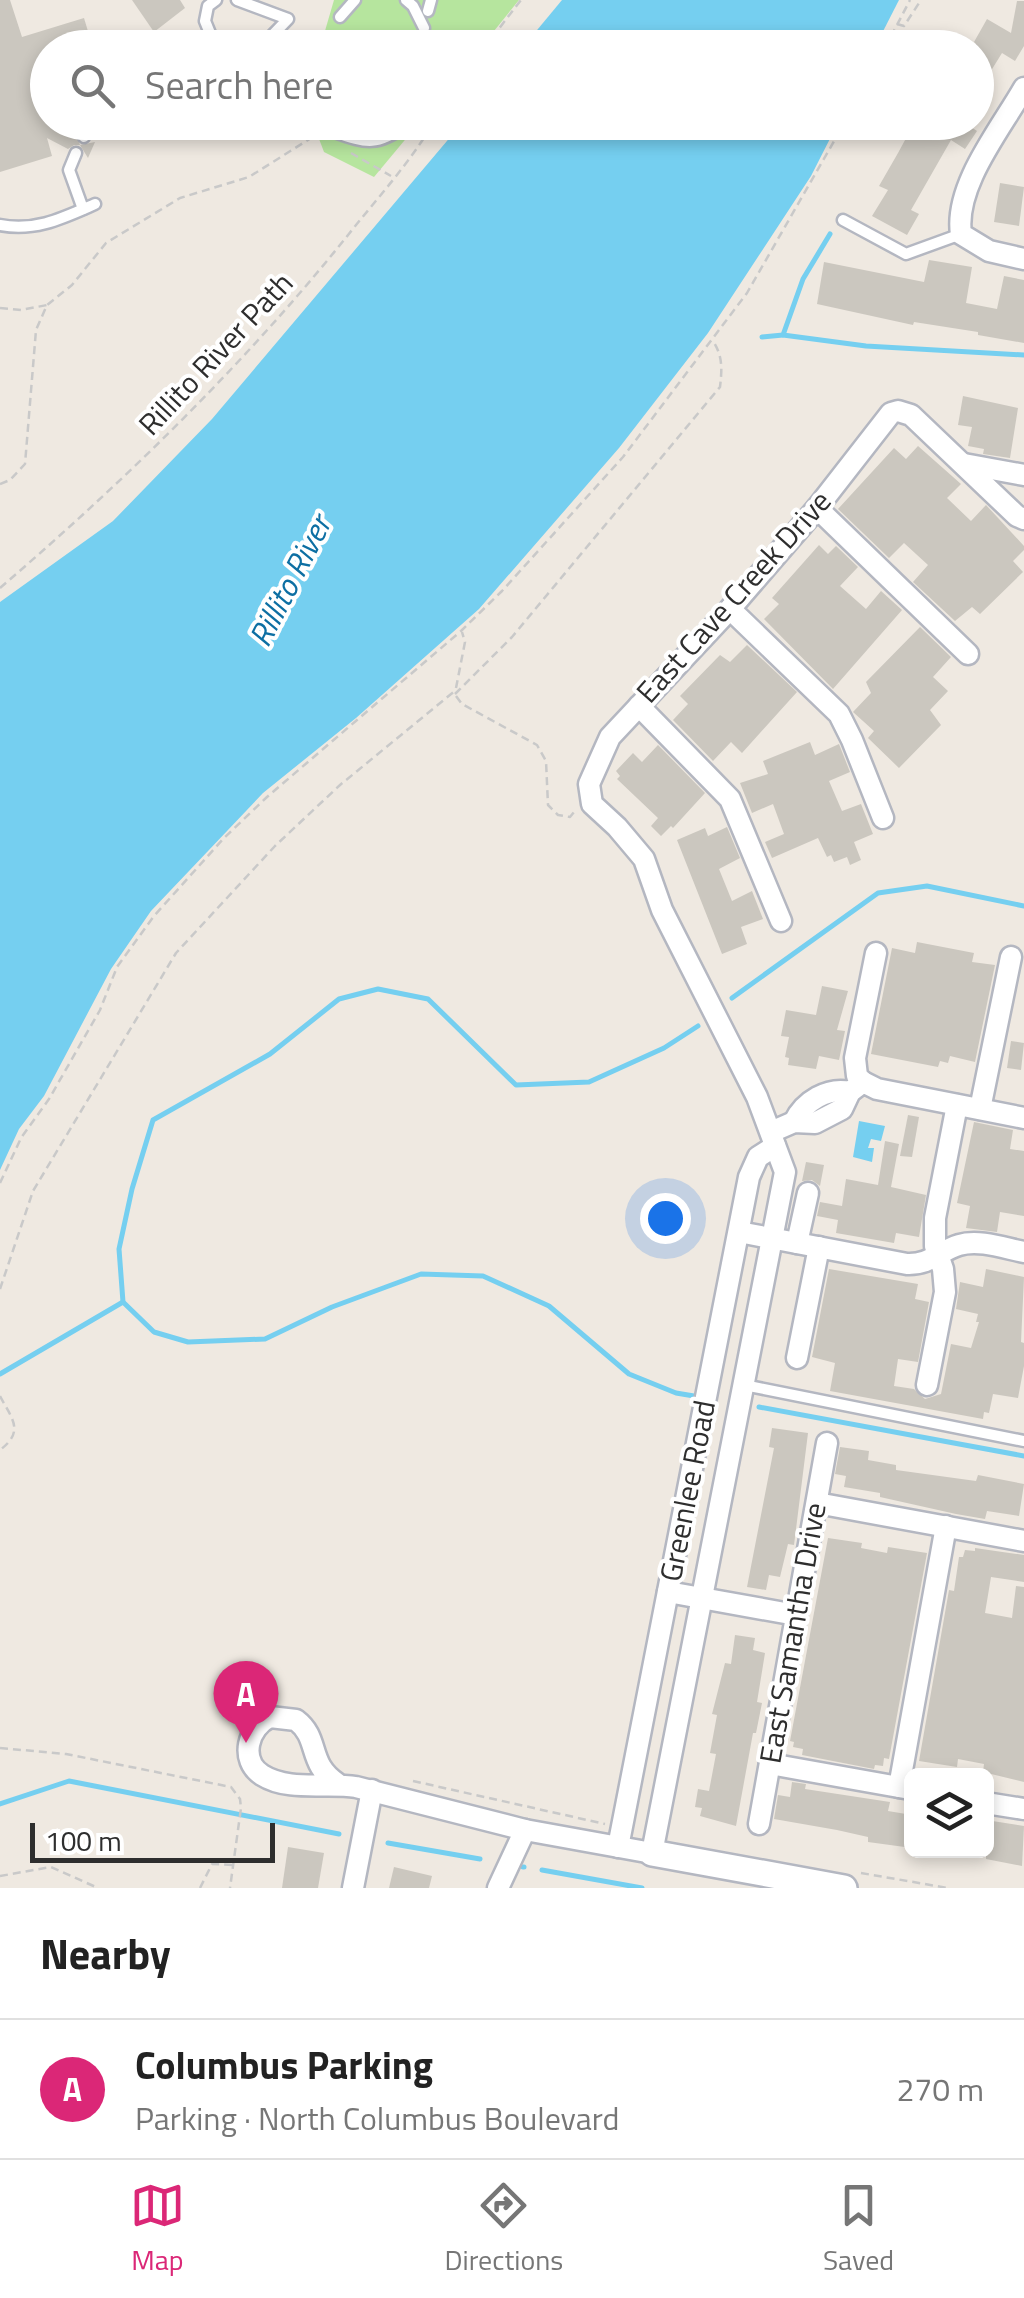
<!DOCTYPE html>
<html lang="en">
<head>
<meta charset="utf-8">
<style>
	body { margin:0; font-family:"Titillium Web",sans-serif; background:#f2f2f2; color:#222 }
	.controls { position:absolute; right:30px; bottom:30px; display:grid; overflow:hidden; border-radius:15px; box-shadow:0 5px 15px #0003 }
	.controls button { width:90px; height:90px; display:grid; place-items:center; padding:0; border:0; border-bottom:2px solid #e0e0e0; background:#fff; color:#222; font:50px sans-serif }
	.scale { position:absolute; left:30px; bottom:25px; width:245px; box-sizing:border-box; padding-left:10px; border:5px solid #2e2e2e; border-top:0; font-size:28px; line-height:35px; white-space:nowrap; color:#2e2e2e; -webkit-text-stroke:8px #fff; paint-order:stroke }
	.you { position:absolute; left:665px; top:1218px; width:35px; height:35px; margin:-25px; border:8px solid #fff; border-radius:50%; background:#1a73e8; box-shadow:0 0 0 15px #1a73e833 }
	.badge { display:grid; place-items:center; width:65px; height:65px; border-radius:50%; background:#db2777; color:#fff; font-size:32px; font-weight:700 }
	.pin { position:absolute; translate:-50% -82px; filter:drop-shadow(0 2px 5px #0008) }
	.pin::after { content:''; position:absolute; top:52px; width:35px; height:30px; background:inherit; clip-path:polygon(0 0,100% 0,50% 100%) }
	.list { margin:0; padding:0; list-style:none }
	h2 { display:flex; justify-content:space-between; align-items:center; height:130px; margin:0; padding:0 40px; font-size:42px }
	h2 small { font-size:32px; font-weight:400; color:#767676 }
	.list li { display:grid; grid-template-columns:65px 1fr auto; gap:30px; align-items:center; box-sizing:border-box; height:140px; padding:0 40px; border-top:2px solid #e0e0e0 }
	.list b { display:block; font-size:38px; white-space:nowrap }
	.list p { margin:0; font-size:32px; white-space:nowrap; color:#767676 }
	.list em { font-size:32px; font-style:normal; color:#767676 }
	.icon { flex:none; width:55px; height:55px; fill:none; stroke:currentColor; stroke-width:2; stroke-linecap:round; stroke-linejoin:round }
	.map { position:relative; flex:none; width:1024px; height:1888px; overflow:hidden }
	.search { position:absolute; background:#fff; box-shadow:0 5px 15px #0003; left:30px; right:30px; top:30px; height:110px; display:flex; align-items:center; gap:25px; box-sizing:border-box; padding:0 35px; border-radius:55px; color:#767676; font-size:38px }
	.sheet { height:270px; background:#fff }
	nav { display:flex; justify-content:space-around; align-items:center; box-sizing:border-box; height:140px; border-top:2px solid #e0e0e0; background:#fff; font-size:28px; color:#767676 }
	nav a { display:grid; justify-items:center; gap:5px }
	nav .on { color:#db2777 }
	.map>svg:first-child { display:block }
	.green { fill:#b6e59e }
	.water { fill:#75cff0 }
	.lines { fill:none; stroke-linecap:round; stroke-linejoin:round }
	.stream { stroke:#75cff0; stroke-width:5 }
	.building { fill:#cbc7bf }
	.service-casing { stroke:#b4b7c1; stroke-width:15 }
	.minor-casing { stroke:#b4b7c1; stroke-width:25 }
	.tertiary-casing { stroke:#b4b7c1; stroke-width:30 }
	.path { stroke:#c9c9c9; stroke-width:2.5; stroke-dasharray:8 5; stroke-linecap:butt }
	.service { stroke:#fff; stroke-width:10 }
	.minor { stroke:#fff; stroke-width:20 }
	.tertiary { stroke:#fff; stroke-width:25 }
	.labels { text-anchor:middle; stroke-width:8; stroke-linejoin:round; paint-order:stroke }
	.street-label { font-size:30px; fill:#2e2e2e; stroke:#fff }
	.water-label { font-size:32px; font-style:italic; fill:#0d6fa3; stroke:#fff }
</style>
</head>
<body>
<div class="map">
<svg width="1024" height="1888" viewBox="0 0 1024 1888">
	<rect width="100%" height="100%" fill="#efe9e1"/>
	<g class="green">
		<polygon points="334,0 519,0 481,47 320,48"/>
		<polygon points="313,123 419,123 374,177 324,152"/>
	</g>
	<g class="water">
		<polygon points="562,0 899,0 875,47 523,47"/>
		<polygon points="463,122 838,123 811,176 708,333 619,448 479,609 356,718 263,793 151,911 111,969 44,1096 19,1129 0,1170 0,602 113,521 212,419"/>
		<polygon points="859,1121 885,1126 881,1141 871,1139 868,1148 874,1148 872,1162 853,1157"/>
	</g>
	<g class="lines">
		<g class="stream">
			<polyline points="783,335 866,346 1024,355"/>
			<polyline points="762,337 783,335 803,279 830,234"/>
			<polyline points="732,998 878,893 927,886 1024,906"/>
			<polyline points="0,1374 123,1302"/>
			<polyline points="694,1396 676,1393 629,1374 549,1306 483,1276 421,1274 332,1307 265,1339 188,1342 154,1332 123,1302 119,1249 132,1189 153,1120 270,1054 339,999 378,989 428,999 516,1085 589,1082 664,1048 698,1026"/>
			<polyline points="759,1407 1024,1456"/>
			<polyline points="0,1804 69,1781 339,1834"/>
			<polyline points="388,1843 480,1859"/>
			<polyline points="523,1867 524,1867"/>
			<polyline points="542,1870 642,1888"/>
		</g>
	</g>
	<g class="building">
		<polygon points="0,0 10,0 22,37 84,18 93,48 48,48 48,74 38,77 48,101 48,122 59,122 76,133 80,145 95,142 88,158 80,145 74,145 68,149 47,138 52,156 0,172"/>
		<polygon points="132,0 180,0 185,8 154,32"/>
		<polygon points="1017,1 1024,1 1024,46 1015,61 1002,53 976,95 976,44 974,42 987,19 1011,33"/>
		<polygon points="926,122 973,122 971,127 977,131 965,149 951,140 911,210 919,214 907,235 872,216 888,190 879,186 898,153 911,129 919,133"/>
		<polygon points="1000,183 1024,187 1019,226 994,222"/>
		<polygon points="929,260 972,267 966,303 997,309 1004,276 1024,280 1024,343 978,335 978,332 914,322 913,325 817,304 824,262 924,282"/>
		<polygon points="963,396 1018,408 1010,458 983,454 984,449 968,446 972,427 958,425"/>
		<polygon points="918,446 961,484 947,498 971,521 986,505 1024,546 1024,550 1013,561 1023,572 980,614 972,607 955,621 913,582 928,565 904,543 889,558 838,509 894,448 906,459"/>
		<polygon points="819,545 828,554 836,546 858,567 840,586 866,609 881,591 902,610 833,689 764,619 779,604 772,598"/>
		<polygon points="920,627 951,657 933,677 948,691 930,710 941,725 899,768 868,738 874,731 853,712 871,693 866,682"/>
		<polygon points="747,645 797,692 742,753 731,742 713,761 673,720 688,704 680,696 720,655 730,662"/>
		<polygon points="810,742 815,755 839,744 850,772 829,781 842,811 861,804 873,834 854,842 861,860 850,865 847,857 834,862 831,855 827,857 818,838 772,858 765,842 784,834 773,804 752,813 740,783 768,774 763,761"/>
		<polygon points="658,745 705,793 673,828 671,826 661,836 651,826 658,818 617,779 620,776 616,771 633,753 642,762"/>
		<polygon points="727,827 740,858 719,869 732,901 752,891 763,919 741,927 747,944 722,954 677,840 705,828 708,836"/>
		<polygon points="917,942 974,953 972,962 995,965 975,1062 950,1056 948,1063 940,1061 938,1067 871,1054 892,948 915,953"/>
		<polygon points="822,986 848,991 837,1030 845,1031 839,1060 819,1056 816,1069 788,1065 789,1058 785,1057 789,1037 781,1036 786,1010 816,1015"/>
		<polygon points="1011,1041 1024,1043 1021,1070 1007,1068"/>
		<polygon points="908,1115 919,1117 912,1157 900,1156"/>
		<polygon points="974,1122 1013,1130 1010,1149 1024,1151 1024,1216 1000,1212 997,1232 966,1228 970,1206 957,1203"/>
		<polygon points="885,1141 899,1144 891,1187 926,1195 919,1237 896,1233 894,1243 836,1233 838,1220 817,1216 820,1202 842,1206 846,1179 878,1185"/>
		<polygon points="806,1162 824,1165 820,1186 812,1180 802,1181"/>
		<polygon points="829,1269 918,1284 915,1299 929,1302 918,1362 898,1359 894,1386 914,1389 925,1399 941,1394 951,1344 971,1348 979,1322 976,1322 978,1314 956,1309 960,1282 983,1287 986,1269 1024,1277 1021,1342 1024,1343 1024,1366 1018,1398 993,1394 989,1413 984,1412 983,1419 830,1391 835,1363 812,1357"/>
		<polygon points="772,1428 808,1433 794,1545 788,1544 780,1577 769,1575 766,1590 747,1587 774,1448 769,1447"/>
		<polygon points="840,1447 869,1451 868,1460 896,1465 896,1470 976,1481 978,1475 1024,1484 1019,1516 987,1511 985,1519 956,1514 880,1497 880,1493 844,1487 846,1476 835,1474"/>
		<polygon points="828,1538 862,1543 861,1548 887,1553 888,1547 927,1553 889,1759 884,1758 883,1766 875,1765 874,1769 802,1755 803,1749 793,1747 794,1742 790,1741"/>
		<polygon points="975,1548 1024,1555 1024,1582 991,1577 985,1613 1012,1618 1016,1586 1024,1587 1024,1782 983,1772 984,1764 958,1759 957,1767 919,1761 949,1590 954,1591 959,1557 963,1557 965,1550 975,1551"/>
		<polygon points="735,1635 755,1638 753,1650 765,1653 757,1702 762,1703 756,1733 753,1733 736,1826 700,1816 702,1808 695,1807 698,1789 709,1791 716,1754 710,1753 717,1715 712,1714 725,1663 731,1664"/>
		<polygon points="792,1782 806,1784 805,1789 890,1802 888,1811 912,1815 912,1848 868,1842 868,1837 837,1830 774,1819 778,1795 790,1797"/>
		<polygon points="986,1820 1024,1826 1022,1866 986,1859"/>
		<polygon points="288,1847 324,1853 318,1888 282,1888"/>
		<polygon points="394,1867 432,1876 429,1888 389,1888"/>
	</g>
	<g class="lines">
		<defs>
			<g id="service">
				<polyline points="216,0 208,6 205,21 216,48"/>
				<polyline points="237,0 288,19 260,48"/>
				<polyline points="406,0 413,6 424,28"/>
				<polyline points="428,11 431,0"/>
				<polyline points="340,17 355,0"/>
				<path d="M329,122L334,132C368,144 377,146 407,125"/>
				<polyline points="84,137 90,122"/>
				<polyline points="76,153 69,170 83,209"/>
				<polyline points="843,220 906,254 961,234"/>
				<path d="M0,225C35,232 63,218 95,204"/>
				<polyline points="744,1385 1024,1441"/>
			</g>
			<g id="minor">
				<path d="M1024,88C1000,130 954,186 961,234L989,251L1024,259"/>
				<polyline points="964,464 1024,475"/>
				<polyline points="817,508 968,654"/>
				<polyline points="730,609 839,714 852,740 883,818"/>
				<polyline points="639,706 730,799 781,921"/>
				<polyline points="863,1082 857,1076 855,1058 876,953"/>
				<polyline points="980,1109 1011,957"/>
				<path d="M794,1122C804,1101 828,1087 850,1092"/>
				<polyline points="771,1132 794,1122 815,1123 842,1109 850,1092 863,1082 877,1089 1024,1118"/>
				<path d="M739,1232L907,1264C930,1265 939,1251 959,1245C979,1239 1004,1248 1024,1252"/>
				<polyline points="797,1243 808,1193"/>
				<polyline points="797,1358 819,1247"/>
				<polyline points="927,1385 945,1292 943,1269 935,1246 935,1218 957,1105"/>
				<polyline points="817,1503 1024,1541"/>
				<polyline points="668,1592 796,1615"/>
				<polyline points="770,1764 910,1789"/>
				<path d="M338,1784C306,1763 321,1739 296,1720L270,1717C248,1727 239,1760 262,1775C289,1792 327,1782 356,1787L525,1830L652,1853L785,1172L757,1097L662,910L644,859L617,827L592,804L589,784L610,737L730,609L817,508L891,413L898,411L911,415L1017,516L1024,519"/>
				<polyline points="899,1787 946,1526"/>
				<polyline points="986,1803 1024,1809"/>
				<polyline points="759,1824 827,1443"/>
				<polyline points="618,1847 749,1177 758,1157 775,1146"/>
				<polyline points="353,1888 372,1790"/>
				<polyline points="498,1888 525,1830"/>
			</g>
			<polyline id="tertiary" points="652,1853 844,1888"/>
		</defs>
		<use href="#service" class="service-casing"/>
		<use href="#minor" class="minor-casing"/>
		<use href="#tertiary" class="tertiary-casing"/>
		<g class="path">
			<polyline points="897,24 904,26 921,0"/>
			<polyline points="484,48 521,0"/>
			<polyline points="885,48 910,0"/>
			<polyline points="351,153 391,176"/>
			<polyline points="0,308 21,310 47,305"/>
			<polyline points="0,484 10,480 25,464 36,330 47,305 72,285 106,243 180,198 249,177 319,133"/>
			<path d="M0,588C129,477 250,359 356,225C383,192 412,159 434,122"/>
			<polyline points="456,688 465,642 462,632"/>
			<path d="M455,694L512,637L720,387C722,370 723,356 713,341"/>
			<polyline points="456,696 462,704 537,745 546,761 548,805 558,815 570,817 574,812"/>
			<polyline points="0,1183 21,1138 49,1099 100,1010 117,967 154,916 224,838 267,797 461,631 502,591 623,457 747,293 845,122"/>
			<polyline points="0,1289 33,1191 176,953 275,846 340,785 456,690"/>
			<path d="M0,1396C12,1419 25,1431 0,1450"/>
			<polyline points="0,1748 66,1754 231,1787 240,1799 241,1808 230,1888"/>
			<polyline points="413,1781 605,1824"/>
			<polyline points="861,1873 948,1888"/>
			<polyline points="0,1876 51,1867 98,1888"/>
			<polyline points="200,1888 212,1864 233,1865"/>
		</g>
		<use href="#service" class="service"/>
		<use href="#minor" class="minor"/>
		<use href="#tertiary" class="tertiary"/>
	</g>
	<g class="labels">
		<g class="street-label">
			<text transform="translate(216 354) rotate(-47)" y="10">Rillito River Path</text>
			<text transform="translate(734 597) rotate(-48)" y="10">East Cave Creek Drive</text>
			<text transform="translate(688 1491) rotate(-79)" y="10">Greenlee Road</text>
			<text transform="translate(793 1633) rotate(-80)" y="10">East Samantha Drive</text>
		</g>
		<g class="water-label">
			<text transform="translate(290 581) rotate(-63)" y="11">Rillito River</text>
		</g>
	</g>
</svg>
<div class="controls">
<button><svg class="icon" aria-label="layers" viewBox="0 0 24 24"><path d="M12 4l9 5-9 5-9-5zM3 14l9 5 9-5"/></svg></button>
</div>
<div class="scale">100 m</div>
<div class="you"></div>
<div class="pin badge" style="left:246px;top:1743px">A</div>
<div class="search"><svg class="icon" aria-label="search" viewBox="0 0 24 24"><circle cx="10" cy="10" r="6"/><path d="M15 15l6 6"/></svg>Search here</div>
</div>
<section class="sheet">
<h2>Nearby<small></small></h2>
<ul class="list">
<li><span class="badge">A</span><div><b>Columbus Parking</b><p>Parking · North Columbus Boulevard</p></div><em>270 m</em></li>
</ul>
</section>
<nav>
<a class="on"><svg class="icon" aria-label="map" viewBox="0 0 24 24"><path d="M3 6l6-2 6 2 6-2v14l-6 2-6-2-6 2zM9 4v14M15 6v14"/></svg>Map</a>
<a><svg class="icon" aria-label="directions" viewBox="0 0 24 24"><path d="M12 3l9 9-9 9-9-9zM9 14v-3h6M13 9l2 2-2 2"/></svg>Directions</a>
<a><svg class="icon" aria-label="saved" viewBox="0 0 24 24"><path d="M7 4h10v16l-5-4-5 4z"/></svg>Saved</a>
</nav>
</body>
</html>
